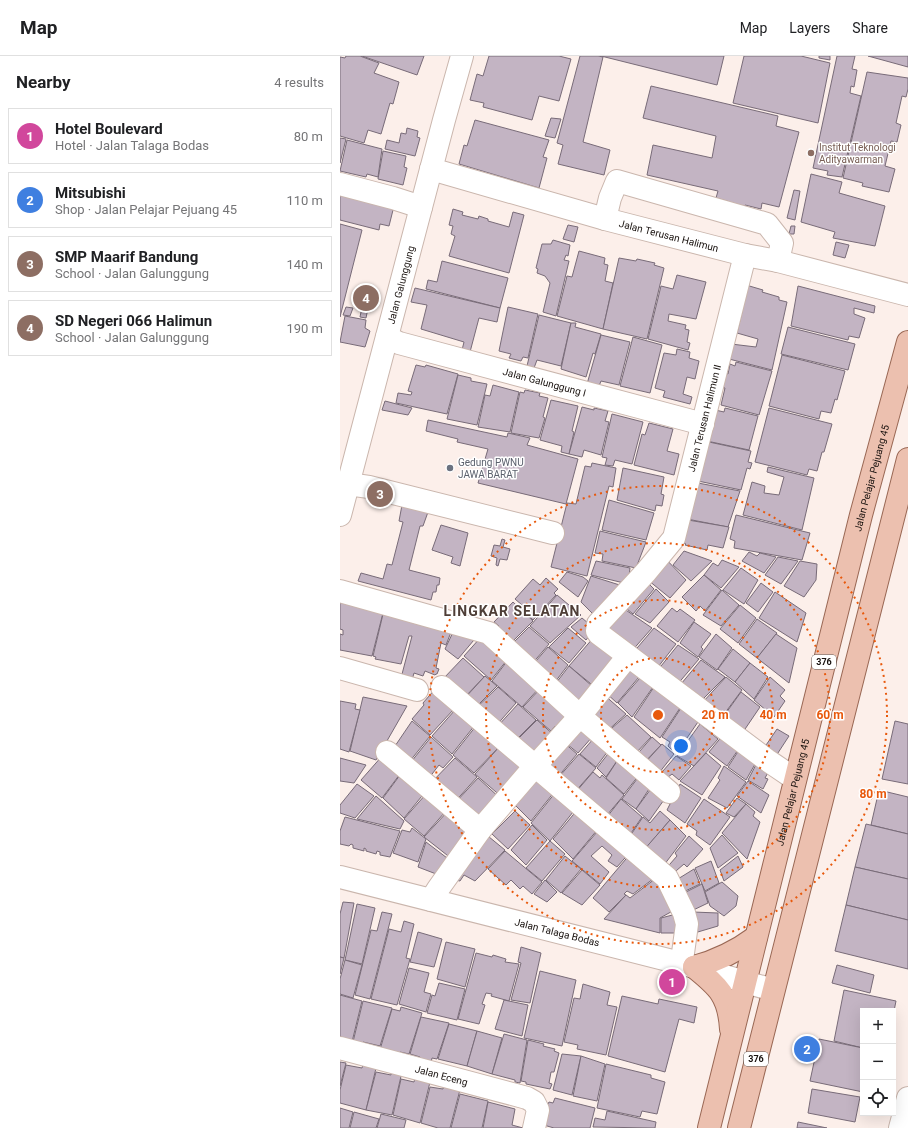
<!DOCTYPE html>
<html lang="en">
<head>
<meta charset="utf-8">
<style>
	body { margin:0; font-family:Roboto,sans-serif; background:#f6f6f6; color:#202124 }
	.controls { position:absolute; right:12px; bottom:12px; display:grid; overflow:hidden; border-radius:0px; box-shadow:0 4px 16px #0002 }
	.controls button { width:36px; height:36px; display:grid; place-items:center; padding:0; border:0; border-bottom:1px solid #e0e0e0; background:#fff; color:#202124; font:20px sans-serif }
	.you { position:absolute; left:341px; top:690px; width:14px; height:14px; margin:-10px; border:3px solid #fff; border-radius:50%; background:#1a73e8; box-shadow:0 0 0 6px #1a73e833 }
	.badge { display:grid; place-items:center; width:26px; height:26px; border-radius:50%; background:#b45309; color:#fff; font-size:13px; font-weight:700 }
	.pin { position:absolute; translate:-50% -50%; border:2px solid #fff; box-shadow:0 1px 4px #0006 }
	.list { margin:0; padding:0; list-style:none }
	h2 { display:flex; justify-content:space-between; align-items:center; height:52px; margin:0; padding:0 16px; font-size:17px }
	h2 small { font-size:13px; font-weight:400; color:#757577 }
	.list li { display:grid; grid-template-columns:26px 1fr auto; gap:12px; align-items:center; box-sizing:border-box; height:56px; margin:0 8px 8px; padding:0 8px; border:1px solid #e0e0e0; border-radius:0px }
	.list b { display:block; font-size:15px; white-space:nowrap }
	.list p { margin:0; font-size:13px; white-space:nowrap; color:#757577 }
	.list em { font-size:13px; font-style:normal; color:#757577 }
	.icon { flex:none; width:22px; height:22px; fill:none; stroke:currentColor; stroke-width:2; stroke-linecap:round; stroke-linejoin:round }
	.map { position:relative; flex:none; width:568px; height:1072px; overflow:hidden }
	header { display:flex; align-items:center; gap:24px; box-sizing:border-box; height:56px; padding:0 20px; background:#fff; border-bottom:1px solid #e0e0e0 }
	header strong { font-size:19px }
	nav { display:flex; gap:22px; margin-inline-start:auto; font-size:14px }
	main { display:flex }
	aside { flex:1; background:#fff }
	.map>svg:first-child { display:block }
	.building { fill:#c3b4c3; stroke:#786b78 }
	.lines { fill:none; stroke-linecap:round; stroke-linejoin:round }
	.minor-casing { stroke:#cab6ad; stroke-width:24 }
	.major-casing { stroke:#996754; stroke-width:24 }
	.minor { stroke:#fff; stroke-width:22 }
	.major { stroke:#ecc0af; stroke-width:22 }
	.ring { fill:none; stroke:#e8590c; stroke-width:2; stroke-dasharray:2 4 }
	.education-dot { fill:#8d6e63; stroke:#fff; stroke-width:1.5 }
	.worship-dot { fill:#6b7280; stroke:#fff; stroke-width:1.5 }
	.labels { text-anchor:middle; stroke-width:3; stroke-linejoin:round; paint-order:stroke }
	.shield { fill:#fff; stroke:#5d5856; stroke-width:1 }
	.shield-label { font-size:9px; font-weight:bold; fill:#18110e }
	.education-label { font-size:10px; fill:#785e54; stroke:#fff; text-anchor:start }
	.street-label { font-size:10px; fill:#18110e; stroke:#fff }
	.worship-label { font-size:10px; fill:#5b616d; stroke:#fff; text-anchor:start }
	.district-label { font-size:14px; font-weight:bold; letter-spacing:1px; fill:#4e3e37; stroke:#fff }
	.centre { fill:#e8590c; stroke:#fff; stroke-width:2 }
	.ring-label { font-size:12px; text-anchor:middle; font-weight:bold; fill:#e8590c; stroke:#fff; stroke-width:3; stroke-linejoin:round; paint-order:stroke }
</style>
</head>
<body>
<header>
<strong>Map</strong>
<nav><a>Map</a><a>Layers</a><a>Share</a></nav>
</header>
<main>
<aside>
<h2>Nearby<small>4 results</small></h2>
<ul class="list">
<li><span class="badge" style="background:#d1479c">1</span><div><b>Hotel Boulevard</b><p>Hotel · Jalan Talaga Bodas</p></div><em>80 m</em></li>
<li><span class="badge" style="background:#3f7fe0">2</span><div><b>Mitsubishi</b><p>Shop · Jalan Pelajar Pejuang 45</p></div><em>110 m</em></li>
<li><span class="badge" style="background:#8d6e63">3</span><div><b>SMP Maarif Bandung</b><p>School · Jalan Galunggung</p></div><em>140 m</em></li>
<li><span class="badge" style="background:#8d6e63">4</span><div><b>SD Negeri 066 Halimun</b><p>School · Jalan Galunggung</p></div><em>190 m</em></li>
</ul>
</aside>
<div class="map">
<svg width="568" height="1072" viewBox="0 0 568 1072">
	<rect width="100%" height="100%" fill="#fcefea"/>
	<g class="building">
		<polygon points="6,0 20,0 39,7 34,17 59,26 53,48 50,47 41,78 28,74 24,87 0,80 0,1 5,2"/>
		<polygon points="22,0 84,0 77,19"/>
		<polygon points="149,0 219,0 231,3 219,45 199,40 192,64 143,51 144,47 130,44 137,18 143,20"/>
		<polygon points="240,0 258,0 263,1 243,86 270,94 264,119 218,108 223,89 217,87"/>
		<polygon points="261,0 384,0 377,29"/>
		<polygon points="404,0 461,0 490,7 478,67 393,47"/>
		<polygon points="479,0 490,0 490,4 479,2"/>
		<polygon points="497,0 515,0 512,13 517,14 514,31 511,30 510,37 521,40 502,121 487,119 488,115 473,112"/>
		<polygon points="528,0 568,0 568,11"/>
		<polygon points="527,16 568,22 568,33 566,41 562,40 556,67 561,69 557,86 551,85 545,110 555,113 549,136 522,130 523,127 503,122"/>
		<polygon points="311,30 438,60 436,70 459,76 439,151 422,147 421,153 405,149 404,153 389,150 390,146 376,142 378,135 307,119 313,89 372,102 376,80 303,62"/>
		<polygon points="211,62 221,63 215,82 205,80"/>
		<polygon points="135,64 209,84 203,101 207,102 199,132 119,108 124,89 127,90"/>
		<polygon points="67,72 78,75 77,81 80,82 75,100 45,93 47,84 59,87 61,77 66,78"/>
		<polygon points="0,82 6,83 0,107"/>
		<polygon points="7,84 42,93 38,121 27,118 26,121 0,115"/>
		<polygon points="43,95 66,100 64,111 67,112 63,129 38,123"/>
		<polygon points="471,118 502,126 499,137 545,150 535,190 493,182 495,176 461,166"/>
		<polygon points="0,132 55,146 49,170 40,168 39,174 0,164"/>
		<polygon points="454,134 460,135 455,164 447,162"/>
		<polygon points="113,153 123,156 122,159 138,163 139,160 148,163 148,165 169,171 173,156 184,159 169,217 109,200 115,180 111,178 113,170 109,169"/>
		<polygon points="0,168 22,174 0,261"/>
		<polygon points="228,169 238,171 234,186 223,183"/>
		<polygon points="451,170 455,170 454,178 449,178"/>
		<polygon points="213,184 230,189 228,200 226,199 224,204 229,205 216,260 203,256 210,227 205,220 197,217 198,213 196,212 202,188 211,188"/>
		<polygon points="496,186 509,189 505,202 493,199"/>
		<polygon points="239,195 265,202 264,208 268,209 265,225 273,227 263,273 217,260 227,220 232,221"/>
		<polygon points="279,202 296,205 297,203 315,207 314,209 324,212 307,283 263,273"/>
		<polygon points="102,205 168,222 160,252 86,233 88,224 97,226"/>
		<polygon points="337,219 366,226 356,263 329,258 328,265 346,269 345,273 349,274 347,286 350,287 348,294 308,283 321,230 333,233"/>
		<polygon points="406,229 423,234 422,236 439,241 439,244 447,246 432,314 389,303 391,288 416,291 418,283 397,277 402,256"/>
		<polygon points="458,230 535,250 534,257 514,252 514,258 525,262 519,282 509,280 508,284 451,270"/>
		<polygon points="75,232 160,252 157,266 139,262 130,296 122,294 124,286 81,273 87,249 71,246"/>
		<polygon points="6,251 13,252 10,260 3,259"/>
		<polygon points="22,251 28,252 26,262 20,261"/>
		<polygon points="168,251 198,258 188,302 183,301 181,305 169,302 171,298 159,295"/>
		<polygon points="199,259 231,267 221,310 197,304 194,312 187,310"/>
		<polygon points="5,260 26,264 25,272 30,275 25,291 0,286"/>
		<polygon points="231,267 236,267 235,271 261,278 255,298 253,297 246,321 221,313"/>
		<polygon points="448,271 515,288 508,314 441,298"/>
		<polygon points="261,279 290,286 279,329 261,325 259,330 247,328"/>
		<polygon points="293,281 322,289 310,337 280,330"/>
		<polygon points="337,293 350,296 349,302 359,305 355,323 347,321 343,338 352,341 350,348 323,341 325,335 315,332 324,297 336,299"/>
		<polygon points="442,299 505,315 497,344 495,343 491,357 481,355 479,363 429,350"/>
		<polygon points="396,306 432,315 419,359 381,349 385,332 381,331 385,317 388,318 390,308 395,310"/>
		<polygon points="76,309 85,311 86,309 118,318 107,358 56,347 58,337 71,339 72,336 68,335"/>
		<polygon points="118,319 131,322 131,325 147,328 137,369 107,363"/>
		<polygon points="153,329 179,336 170,376 138,371 145,339 150,340"/>
		<polygon points="185,334 200,337 199,340 208,342 203,361 205,362 199,382 171,377 180,336 184,337"/>
		<polygon points="211,344 238,350 232,375 234,376 229,398 221,396 222,390 200,384"/>
		<polygon points="45,345 72,352 68,359 42,354"/>
		<polygon points="242,351 254,354 254,352 268,355 265,365 269,366 261,399 244,394 242,401 229,398"/>
		<polygon points="385,352 418,360 409,394 362,384 371,353 384,356"/>
		<polygon points="429,352 492,368 484,396 482,396 477,415 469,413 467,419 415,406"/>
		<polygon points="272,358 303,366 292,408 275,404 273,410 265,409 267,402 262,401"/>
		<polygon points="88,364 167,381 168,377 190,382 187,389 238,403 226,448 138,427 148,393 117,386 118,383 86,375"/>
		<polygon points="309,367 333,373 327,395 339,398 334,419 294,409 302,378 305,379"/>
		<polygon points="369,386 411,395 408,406 412,407 410,413 407,412 401,434 358,425 360,415 362,415"/>
		<polygon points="252,407 276,412 273,431 269,430 247,520 211,511 227,447 236,448 245,410 251,411"/>
		<polygon points="428,411 474,422 462,474 403,459 412,426 425,430 424,437 439,439 444,421 427,416"/>
		<polygon points="283,412 324,421 321,438 324,439 322,450 316,449 315,455 277,444"/>
		<polygon points="358,427 400,435 388,471 347,463"/>
		<polygon points="269,444 314,457 306,484 262,474"/>
		<polygon points="62,449 88,456 83,470 80,470 69,514 100,522 99,529 97,529 96,536 93,536 91,544 18,525 21,517 43,523 47,508 52,509 63,466 59,465"/>
		<polygon points="396,459 470,477 462,504 394,492 395,485 390,483"/>
		<polygon points="348,464 389,471 383,492 368,489 367,494 345,489 346,488 343,487"/>
		<polygon points="101,469 128,477 120,510 111,507 113,501 92,494"/>
		<polygon points="260,475 306,486 296,512 262,505 263,498 255,497"/>
		<polygon points="162,483 165,484 163,491 170,493 167,504 160,503 158,510 156,509 157,502 151,500 154,489 160,490"/>
		<polygon points="344,495 372,505 351,525 333,509"/>
		<polygon points="409,496 417,500 420,497 436,501 424,517 402,505"/>
		<polygon points="322,499 346,524 330,542 303,520"/>
		<polygon points="438,501 458,505 441,528 425,519"/>
		<polygon points="382,504 399,511 381,532 364,519 373,507 378,510"/>
		<polygon points="256,505 290,512 288,528 251,519"/>
		<polygon points="460,505 477,508 476,524 464,541 444,530"/>
		<polygon points="401,512 418,524 404,548 383,534"/>
		<polygon points="227,516 243,521 248,525 238,541 219,526"/>
		<polygon points="364,519 381,534 365,555 360,550 356,555 342,541"/>
		<polygon points="251,520 286,531 259,564 241,546"/>
		<polygon points="206,522 218,533 214,537 216,539 193,564 180,551 182,549 175,543 193,523 200,529"/>
		<polygon points="303,522 314,533 293,558 281,548"/>
		<polygon points="421,527 433,536 418,556 406,547"/>
		<polygon points="316,533 329,546 310,567 295,558"/>
		<polygon points="382,534 399,549 381,570 363,559"/>
		<polygon points="435,536 466,557 457,586 419,562"/>
		<polygon points="217,539 241,559 210,587 190,570"/>
		<polygon points="0,542 44,553 32,600 0,594 0,578 3,579 3,574 0,573"/>
		<polygon points="173,546 193,565 168,590 153,577 159,570 154,566"/>
		<polygon points="400,549 416,562 398,587 380,573"/>
		<polygon points="280,550 312,572 290,597 266,572"/>
		<polygon points="332,552 337,556 340,553 355,564 338,586 317,570"/>
		<polygon points="44,554 113,571 106,589 101,587 96,612 99,613 97,618 96,618 95,619 85,615 83,620 74,617 72,624 61,622 72,580 69,580 61,608 35,603 36,601 33,600"/>
		<polygon points="242,562 255,573 246,584 231,571"/>
		<polygon points="417,563 437,577 417,602 399,588"/>
		<polygon points="354,566 371,578 361,591 363,593 358,601 340,587"/>
		<polygon points="189,571 209,588 191,609 168,592"/>
		<polygon points="115,572 139,578 118,603 105,593"/>
		<polygon points="228,572 246,587 229,607 209,591"/>
		<polygon points="314,572 336,588 314,616 292,598"/>
		<polygon points="376,578 392,592 377,614 359,601"/>
		<polygon points="436,578 457,592 449,627 417,602"/>
		<polygon points="141,581 167,604 151,624 124,600"/>
		<polygon points="254,581 280,603 256,632 229,610"/>
		<polygon points="338,589 359,603 336,630 317,615"/>
		<polygon points="208,591 228,609 212,630 190,612"/>
		<polygon points="393,593 410,607 395,626 378,613"/>
		<polygon points="123,602 144,621 124,642 103,623"/>
		<polygon points="168,604 200,631 182,651 152,625"/>
		<polygon points="361,604 385,621 363,643 336,634"/>
		<polygon points="410,607 428,621 414,643 395,626"/>
		<polygon points="229,610 252,630 237,652 213,631"/>
		<polygon points="288,610 299,621 277,647 265,636"/>
		<polygon points="145,620 157,630 134,653 123,644"/>
		<polygon points="386,621 402,634 379,665 362,647"/>
		<polygon points="430,621 445,634 440,640 445,645 434,661 414,644"/>
		<polygon points="300,622 313,631 292,661 278,647"/>
		<polygon points="158,631 176,647 155,671 134,654"/>
		<polygon points="314,631 340,652 320,682 294,661"/>
		<polygon points="96,632 114,653 90,679 72,663 84,649 83,647"/>
		<polygon points="201,632 231,659 219,674 215,670 211,675 183,651"/>
		<polygon points="401,636 420,651 401,679 381,664"/>
		<polygon points="263,638 286,658 265,677 247,658"/>
		<polygon points="23,641 67,650 36,704 10,695"/>
		<polygon points="0,645 16,648 15,653 20,654 9,696 0,693"/>
		<polygon points="178,648 196,664 176,684 156,672"/>
		<polygon points="341,652 360,663 336,698 328,690 330,686 322,681"/>
		<polygon points="115,654 135,669 112,698 92,680"/>
		<polygon points="287,659 311,681 295,698 265,678"/>
		<polygon points="197,664 215,680 193,703 174,687"/>
		<polygon points="72,665 90,680 70,705 53,693"/>
		<polygon points="555,665 568,668 568,728 542,723"/>
		<polygon points="238,666 253,680 238,697 222,684"/>
		<polygon points="360,668 378,683 354,710 337,700"/>
		<polygon points="136,670 160,690 134,717 113,699"/>
		<polygon points="437,673 449,680 434,703 422,695"/>
		<polygon points="383,679 400,691 387,710 369,696"/>
		<polygon points="91,681 113,701 103,712 99,709 89,722 71,706"/>
		<polygon points="312,681 321,689 301,710 293,703"/>
		<polygon points="254,682 268,695 256,711 240,698"/>
		<polygon points="222,685 237,698 217,722 203,708"/>
		<polygon points="322,688 334,698 315,722 302,710"/>
		<polygon points="161,689 183,713 163,742 135,718"/>
		<polygon points="401,691 418,703 406,724 388,711"/>
		<polygon points="271,694 279,702 266,721 257,712"/>
		<polygon points="366,697 381,710 362,739 340,725"/>
		<polygon points="239,698 256,712 234,737 218,722"/>
		<polygon points="43,699 63,714 42,742 21,724"/>
		<polygon points="336,700 351,710 339,724 332,718 322,726 316,723"/>
		<polygon points="0,702 26,709 14,727 0,725"/>
		<polygon points="115,702 137,721 113,748 90,728"/>
		<polygon points="279,702 299,719 284,738 266,722"/>
		<polygon points="419,703 431,711 425,722 428,723 423,733 408,724"/>
		<polygon points="384,710 406,726 387,752 368,742 380,724 378,722"/>
		<polygon points="63,715 86,735 64,762 43,742"/>
		<polygon points="197,715 215,735 191,765 171,745"/>
		<polygon points="253,716 260,722 262,719 284,739 267,759 235,737"/>
		<polygon points="300,719 311,730 296,753 282,743"/>
		<polygon points="138,722 161,743 139,767 115,747"/>
		<polygon points="408,725 429,739 421,757 397,740"/>
		<polygon points="17,728 34,740 15,762 0,757 0,749"/>
		<polygon points="340,728 361,742 345,767 327,754"/>
		<polygon points="313,730 326,741 309,765 296,753"/>
		<polygon points="539,734 568,741 568,778 531,769"/>
		<polygon points="215,737 237,751 210,785 191,767"/>
		<polygon points="86,738 105,756 84,780 64,763"/>
		<polygon points="36,740 64,765 60,773 17,763"/>
		<polygon points="397,742 406,748 394,761 386,757"/>
		<polygon points="281,743 302,761 289,780 267,761"/>
		<polygon points="364,743 390,761 370,789 356,779 357,775 347,768"/>
		<polygon points="406,748 415,756 413,760 420,766 407,803 382,777"/>
		<polygon points="238,753 258,773 233,803 213,783"/>
		<polygon points="108,755 129,773 112,803 84,781"/>
		<polygon points="175,755 190,769 168,793 152,778"/>
		<polygon points="320,755 330,764 305,793 290,780 303,761 310,767"/>
		<polygon points="5,761 60,775 50,801 40,799 40,796 37,795 36,798 26,795 26,793 24,792 24,795 13,792 13,789 11,788 9,790 0,788 0,775"/>
		<polygon points="330,764 346,780 324,809 303,795"/>
		<polygon points="526,768 568,778 568,823 515,811"/>
		<polygon points="192,769 207,784 186,809 171,794"/>
		<polygon points="72,772 86,783 78,806 53,797 62,774 70,776"/>
		<polygon points="143,776 165,794 135,825 124,819 120,825 111,823"/>
		<polygon points="257,776 291,795 277,811 268,805 272,799 262,790 251,800 269,816 260,828 232,805"/>
		<polygon points="382,779 398,797 378,812 370,792"/>
		<polygon points="349,780 363,793 347,811 344,808 329,821 323,816 337,800 335,797"/>
		<polygon points="210,785 225,798 202,825 186,812"/>
		<polygon points="86,786 111,805 104,821 78,811"/>
		<polygon points="165,795 202,826 192,838 183,830 180,833 171,824 166,829 148,813"/>
		<polygon points="291,797 317,820 293,838 287,835 284,838 286,839 269,856 253,842"/>
		<polygon points="225,800 241,813 221,837 206,824"/>
		<polygon points="398,800 403,811 384,825 380,814"/>
		<polygon points="371,805 379,827 365,835 355,812"/>
		<polygon points="515,811 568,823 568,864 506,849"/>
		<polygon points="354,813 360,828 339,838 333,826"/>
		<polygon points="242,814 260,829 242,849 222,837"/>
		<polygon points="315,823 338,852 320,862 320,877 264,863 286,839 290,842"/>
		<polygon points="205,824 217,836 207,846 194,838"/>
		<polygon points="382,826 398,840 396,850 384,860 370,850 365,836"/>
		<polygon points="362,828 368,847 347,857 338,840"/>
		<polygon points="3,846 14,847 4,902 0,901 0,858"/>
		<polygon points="17,848 35,852 22,908 5,904"/>
		<polygon points="506,849 568,864 568,913 495,895"/>
		<polygon points="42,856 52,858 30,943 15,939 31,874 37,875"/>
		<polygon points="353,856 378,857 378,870 351,878"/>
		<polygon points="340,857 344,877 321,877 321,862"/>
		<polygon points="64,865 74,868 66,902 70,903 57,949 31,943 49,873 61,876"/>
		<polygon points="78,876 102,883 94,911 70,906"/>
		<polygon points="106,886 135,893 125,931 97,923"/>
		<polygon points="181,891 201,897 190,947 171,944 181,907 178,906"/>
		<polygon points="136,897 152,901 153,899 166,903 165,906 179,908 169,945 151,940 152,938 146,937 142,948 145,949 139,968 118,963"/>
		<polygon points="0,901 4,902 0,918"/>
		<polygon points="5,904 22,909 13,942 0,938 0,923"/>
		<polygon points="497,909 534,919 530,937 492,927"/>
		<polygon points="69,912 89,917 84,936 91,938 86,956 59,948"/>
		<polygon points="200,915 236,924 222,990 184,982"/>
		<polygon points="99,927 125,933 117,964 87,957 92,939 95,940"/>
		<polygon points="243,928 270,936 267,949 277,951 266,999 237,993 238,989 224,986 234,942 240,943"/>
		<polygon points="504,934 556,945 553,960 553,955 523,955 523,992 494,985"/>
		<polygon points="0,939 22,945 11,990 3,982 0,981"/>
		<polygon points="282,940 318,948 319,943 357,951 354,967 339,963 325,1016 268,1000"/>
		<polygon points="164,944 188,949 182,980 155,973"/>
		<polygon points="23,945 52,952 40,990 23,986 22,993 12,990"/>
		<polygon points="61,951 82,957 69,998 60,996 58,1002 39,997 52,953 60,955"/>
		<polygon points="81,961 109,967 97,1003 92,1002 90,1011 78,1008 80,1001 70,998"/>
		<polygon points="109,968 137,975 127,1010 98,1003"/>
		<polygon points="137,975 162,982 152,1018 127,1010"/>
		<polygon points="164,978 187,984 180,1027 175,1026 175,1024 152,1018"/>
		<polygon points="479,983 523,992 523,1036 470,1025"/>
		<polygon points="188,984 204,988 203,990 215,993 214,995 219,997 214,1016 211,1016 209,1027 212,1028 210,1033 186,1028 186,1026 181,1025"/>
		<polygon points="222,998 241,1000 232,1039 213,1034"/>
		<polygon points="241,1000 265,1008 257,1045 233,1040"/>
		<polygon points="24,1005 37,1008 26,1054 0,1047 0,1034 6,1009 22,1012"/>
		<polygon points="0,1006 6,1007 0,1030"/>
		<polygon points="266,1008 311,1019 311,1022 325,1026 317,1058 302,1055 300,1061 257,1052"/>
		<polygon points="52,1013 62,1016 52,1059 26,1054 36,1016 51,1019"/>
		<polygon points="76,1018 91,1022 80,1067 53,1059 61,1023 74,1026"/>
		<polygon points="105,1026 121,1030 110,1072 98,1072 81,1067 90,1031 103,1033"/>
		<polygon points="472,1033 520,1041 515,1066 468,1057"/>
		<polygon points="120,1038 148,1045 142,1072 111,1072"/>
		<polygon points="215,1042 255,1052 250,1072 214,1072 197,1067 209,1046 213,1047"/>
		<polygon points="148,1046 175,1053 172,1069 183,1072 143,1072"/>
		<polygon points="0,1052 13,1056 9,1072 0,1072"/>
		<polygon points="267,1055 316,1066 315,1072 253,1071 255,1062 265,1064"/>
		<polygon points="14,1056 39,1063 36,1072 10,1072"/>
		<polygon points="41,1058 66,1064 64,1072 37,1072"/>
		<polygon points="458,1066 487,1072 457,1072"/>
	</g>
	<g class="lines">
		<defs>
			<g id="minor">
				<path id="s1" d="M91,113L265,163L405,199L438,205L568,239"/>
				<polyline points="0,128 53,142 81,151"/>
				<polyline points="265,163 270,142 277,125 427,168 442,187 438,205"/>
				<polyline points="405,199 334,482 306,516 258,568 257,575 259,578 427,704 455,723"/>
				<path id="s2" d="M47,281L59,287L363,368"/>
				<polyline points="8,428 29,431 213,477"/>
				<path id="s3" d="M0,459L104,64L122,0"/>
				<polyline points="0,535 149,577 240,660 329,736"/>
				<polyline points="0,612 77,634"/>
				<polyline points="102,631 327,822 344,857 347,868 343,897 340,907"/>
				<polyline points="47,696 140,774"/>
				<path id="s4" d="M0,821L340,907L433,934"/>
				<polyline points="91,844 98,833 140,774 195,710 240,660 288,600"/>
				<path id="s5" d="M0,992L187,1042L194,1046L198,1054L194,1072"/>
				<polyline points="560,1072 568,1042"/>
			</g>
			<g id="major">
				<path d="M354,911C379,931 389,940 391,973"/>
				<path d="M354,911C377,905 397,895 416,881"/>
				<path id="s6" d="M369,1072L521,459L568,286"/>
				<polyline points="399,1072 568,403"/>
			</g>
		</defs>
		<use href="#minor" class="minor-casing"/>
		<use href="#major" class="major-casing"/>
		<use href="#minor" class="minor"/>
		<use href="#major" class="major"/>
	</g>
	<g class="ring">
		<circle cx="318" cy="659" r="57"/>
		<circle cx="318" cy="659" r="115"/>
		<circle cx="318" cy="659" r="172"/>
		<circle cx="318" cy="659" r="229"/>
	</g>
	<circle class="education-dot" cx="471" cy="97" r="4"/>
	<circle class="worship-dot" cx="110" cy="412" r="4"/>
	<g class="labels">
		<g class="shield">
			<rect x="472" y="599" width="24" height="14" rx="3"/>
			<rect x="404" y="996" width="24" height="14" rx="3"/>
		</g>
		<g class="shield-label">
			<text x="484" y="609">376</text>
			<text x="416" y="1006">376</text>
		</g>
		<g class="education-label">
			<text x="479" y="95">Institut Teknologi<tspan x="479" dy="12">Adityawarman</tspan></text>
		</g>
		<g class="street-label">
			<text dy="4" stroke="none"><textPath href="#s1" startOffset="247">Jalan Terusan Halimun</textPath></text>
			<text dy="4" stroke="none"><textPath href="#s3" startOffset="238">Jalan Galunggung</textPath></text>
			<text dy="4" stroke="none"><textPath href="#s2" startOffset="164">Jalan Galunggung I</textPath></text>
			<text transform="translate(364 362) rotate(-76)" y="4">Jalan Terusan Halimun II</text>
			<text dy="4" stroke="none"><textPath href="#s6" startOffset="670">Jalan Pelajar Pejuang 45</textPath></text>
			<text dy="4" stroke="none"><textPath href="#s6" startOffset="346">Jalan Pelajar Pejuang 45</textPath></text>
			<text dy="4" stroke="none"><textPath href="#s4" startOffset="224">Jalan Talaga Bodas</textPath></text>
			<text dy="4" stroke="none"><textPath href="#s5" startOffset="105">Jalan Eceng</textPath></text>
		</g>
		<g class="worship-label">
			<text x="118" y="410">Gedung PWNU<tspan x="118" dy="12">JAWA BARAT</tspan></text>
		</g>
		<g class="district-label">
			<text x="172" y="560">LINGKAR SELATAN</text>
		</g>
	</g>
	<circle cx="318" cy="659" r="6" class="centre"/>
	<g class="ring-label">
		<text x="375" y="663">20 m</text>
		<text x="433" y="663">40 m</text>
		<text x="490" y="663">60 m</text>
		<text x="533" y="742">80 m</text>
	</g>
</svg>
<div class="controls">
<button>+</button>
<button>−</button>
<button><svg class="icon" aria-label="locate" viewBox="0 0 24 24"><circle cx="12" cy="12" r="6"/><path d="M12 2v4M12 18v4M2 12h4M18 12h4"/></svg></button>
</div>
<div class="you"></div>
<div class="pin badge" style="left:332px;top:926px;background:#d1479c">1</div>
<div class="pin badge" style="left:467px;top:993px;background:#3f7fe0">2</div>
<div class="pin badge" style="left:40px;top:438px;background:#8d6e63">3</div>
<div class="pin badge" style="left:26px;top:242px;background:#8d6e63">4</div>
</div>
</main>
</body>
</html>
